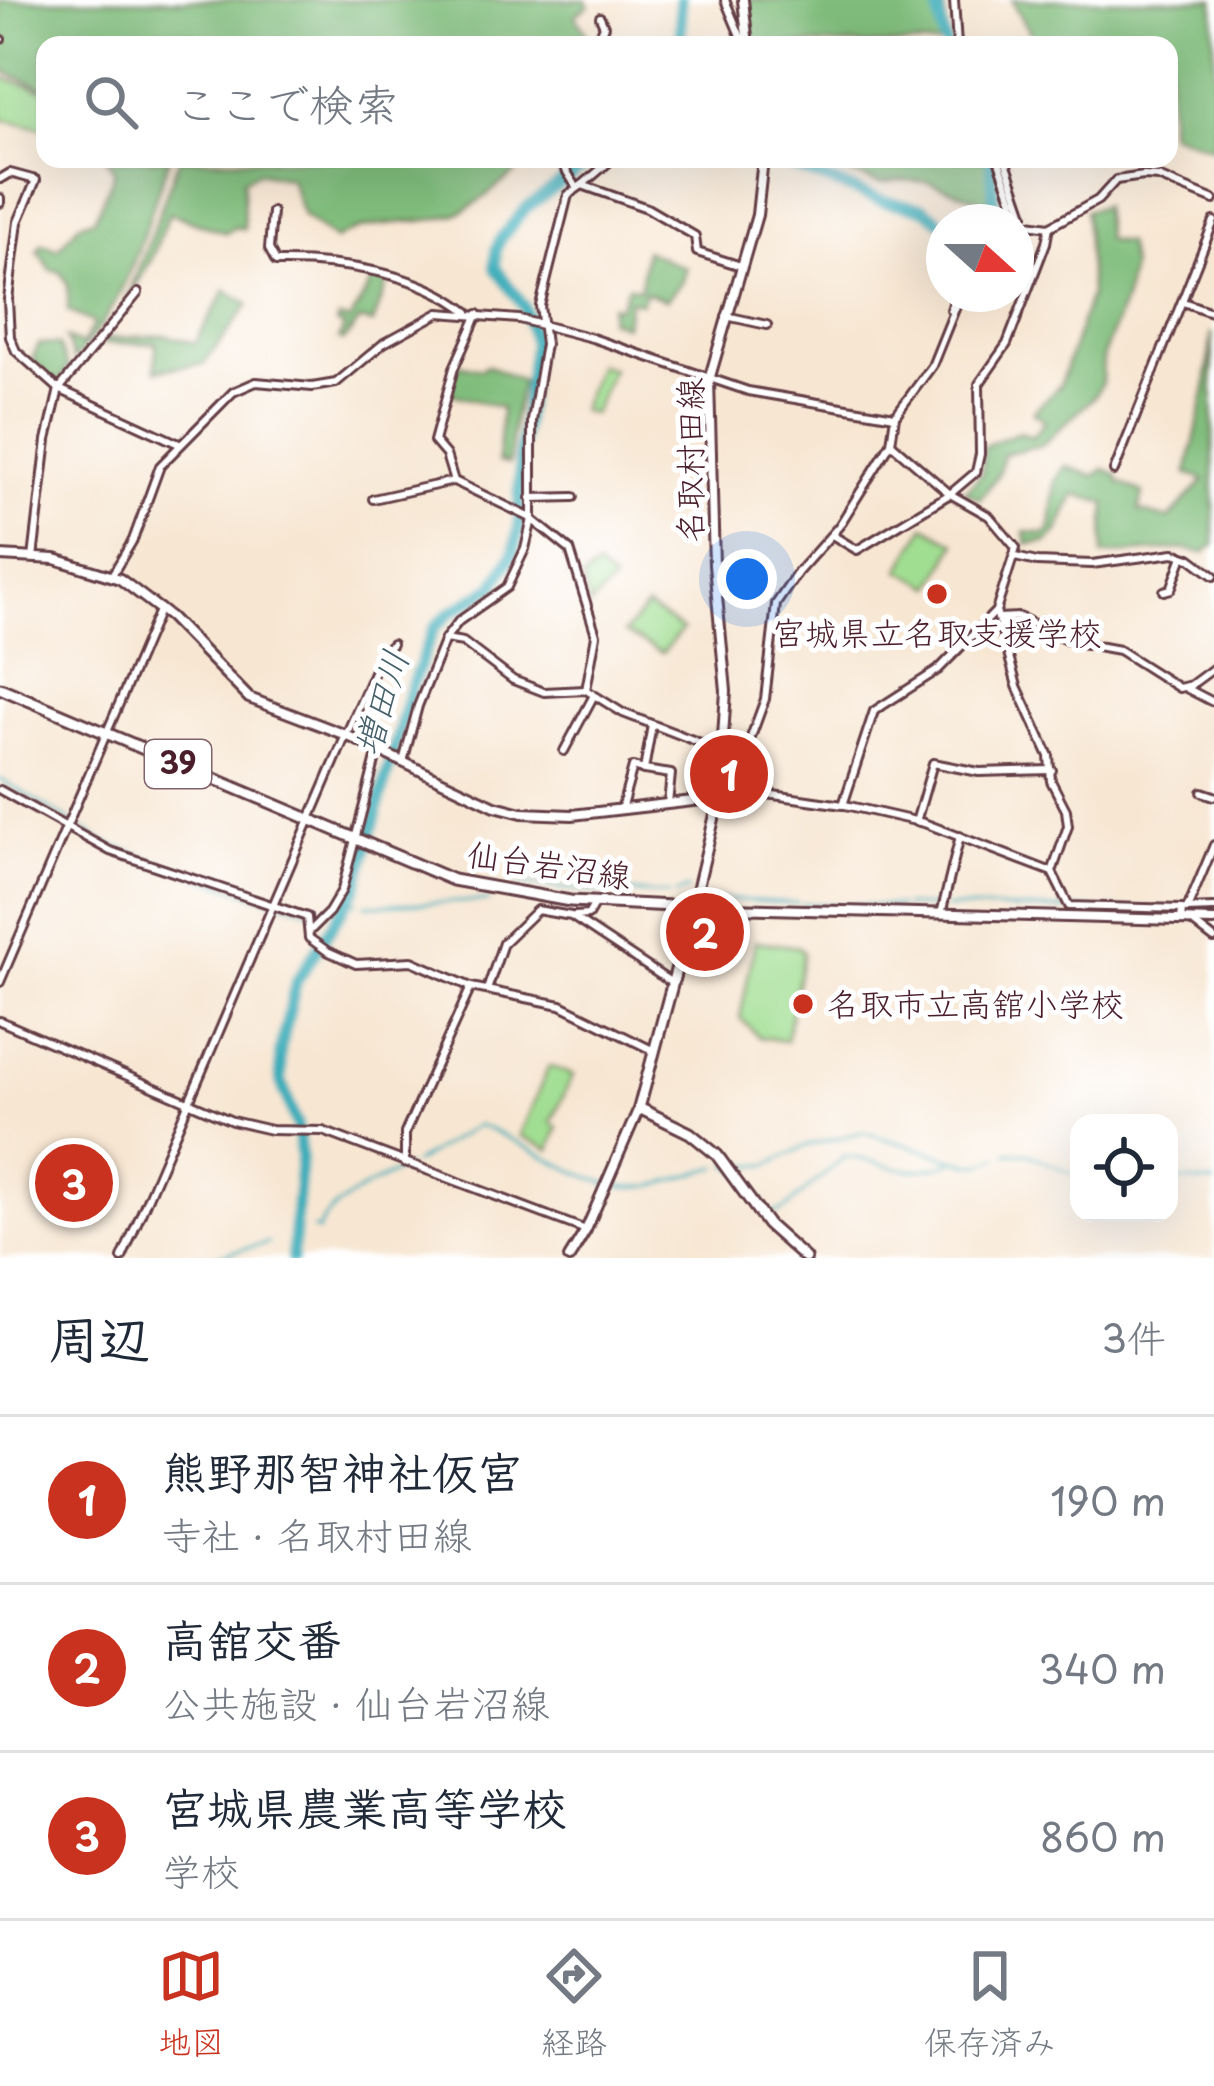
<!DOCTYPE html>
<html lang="ja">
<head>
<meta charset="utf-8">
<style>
	body { margin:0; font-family:"Playpen Sans","Klee One",sans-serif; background:#f6f6f7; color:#1f2937 }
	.controls { position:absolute; right:36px; bottom:36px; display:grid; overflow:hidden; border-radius:24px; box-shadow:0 12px 48px #0002 }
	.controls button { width:108px; height:108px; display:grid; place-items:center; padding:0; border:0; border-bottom:3px solid #e0e1e3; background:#fff; color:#1f2937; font:60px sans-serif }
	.compass { position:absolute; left:926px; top:204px; width:108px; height:108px; border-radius:50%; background:#fff; box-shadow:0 12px 48px #0002; rotate:111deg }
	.you { position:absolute; left:747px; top:579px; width:42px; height:42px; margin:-30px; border:9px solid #fff; border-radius:50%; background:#1a73e8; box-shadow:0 0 0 18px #1a73e833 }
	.badge { display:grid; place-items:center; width:78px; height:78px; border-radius:50%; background:#c8321e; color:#fff; font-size:39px; font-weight:700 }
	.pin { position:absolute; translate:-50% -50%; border:6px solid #fff; box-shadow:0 3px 12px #0006 }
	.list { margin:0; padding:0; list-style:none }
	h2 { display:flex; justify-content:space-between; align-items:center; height:156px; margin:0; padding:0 48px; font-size:51px }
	h2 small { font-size:39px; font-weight:400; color:#747a83 }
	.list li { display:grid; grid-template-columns:78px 1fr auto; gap:36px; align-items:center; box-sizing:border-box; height:168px; padding:0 48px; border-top:3px solid #e0e1e3 }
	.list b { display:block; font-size:45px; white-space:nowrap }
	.list p { margin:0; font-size:39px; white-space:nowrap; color:#747a83 }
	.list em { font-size:39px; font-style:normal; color:#747a83 }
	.icon { flex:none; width:66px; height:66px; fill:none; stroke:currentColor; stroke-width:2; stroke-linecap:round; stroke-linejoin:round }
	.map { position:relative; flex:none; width:1214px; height:1258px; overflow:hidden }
	.search { position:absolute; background:#fff; box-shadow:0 12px 48px #0002; left:36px; right:36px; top:36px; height:132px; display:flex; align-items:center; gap:30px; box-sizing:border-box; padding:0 42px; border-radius:24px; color:#747a83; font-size:45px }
	.sheet { height:660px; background:#fff }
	nav { display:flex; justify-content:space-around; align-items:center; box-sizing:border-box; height:168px; border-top:3px solid #e0e1e3; background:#fff; font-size:33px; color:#747a83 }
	nav a { display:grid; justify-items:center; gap:6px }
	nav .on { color:#c8321e }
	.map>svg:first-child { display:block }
	.green { fill:#a0de92; stroke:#757e5e; stroke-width:3 }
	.forest { fill:#80bd7c; stroke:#656e54; stroke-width:3 }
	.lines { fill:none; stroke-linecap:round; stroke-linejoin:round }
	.stream { stroke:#3eadba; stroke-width:3 }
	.river { stroke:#3eadba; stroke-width:12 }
	.minor-casing { stroke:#643d44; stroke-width:12 }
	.tertiary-casing { stroke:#643d44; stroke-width:14 }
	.secondary-casing { stroke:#643d44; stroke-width:14 }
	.primary-casing { stroke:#643d44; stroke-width:15 }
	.minor { stroke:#fff; stroke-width:6 }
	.tertiary { stroke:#fff; stroke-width:8 }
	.secondary { stroke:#fff; stroke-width:8 }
	.primary { stroke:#fff; stroke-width:9 }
	.poi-dot { fill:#c8321e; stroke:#fff; stroke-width:4.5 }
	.labels { text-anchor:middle; stroke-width:10; stroke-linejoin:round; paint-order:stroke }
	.shield { fill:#fff; stroke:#80626b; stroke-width:3 }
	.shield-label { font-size:30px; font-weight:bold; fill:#4a1f2b }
	.street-label { font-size:33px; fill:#4a1f2b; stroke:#fff }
	.poi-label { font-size:33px; fill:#4a1f2b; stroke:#fff }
	.water-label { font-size:36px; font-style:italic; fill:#455f6b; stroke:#fff }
</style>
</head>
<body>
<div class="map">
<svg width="1214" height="1258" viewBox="0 0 1214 1258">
	<rect width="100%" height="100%" fill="#fff"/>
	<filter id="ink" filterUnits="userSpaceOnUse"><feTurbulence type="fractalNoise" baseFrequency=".00833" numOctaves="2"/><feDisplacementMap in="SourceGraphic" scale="24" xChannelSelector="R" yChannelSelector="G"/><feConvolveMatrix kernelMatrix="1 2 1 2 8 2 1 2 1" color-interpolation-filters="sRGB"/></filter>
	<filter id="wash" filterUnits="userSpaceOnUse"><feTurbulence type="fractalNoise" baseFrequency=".004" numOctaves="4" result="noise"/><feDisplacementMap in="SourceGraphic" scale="48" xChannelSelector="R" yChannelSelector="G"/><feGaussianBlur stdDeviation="2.7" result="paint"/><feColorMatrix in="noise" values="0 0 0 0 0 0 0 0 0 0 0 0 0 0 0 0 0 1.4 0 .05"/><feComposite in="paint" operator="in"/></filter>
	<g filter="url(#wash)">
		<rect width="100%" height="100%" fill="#f7e6d2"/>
		<g class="green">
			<polygon points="0,77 45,90 45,128 0,119"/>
			<polygon points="598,364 612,369 593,414 580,411"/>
			<polygon points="925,526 956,543 933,587 900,570"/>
			<polygon points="597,567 613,582 590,606 583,579"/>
			<polygon points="647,607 682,630 662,653 624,633"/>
			<polygon points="755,941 799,947 803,953 786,1041 759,1037 740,1018"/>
			<polygon points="549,1066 573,1075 551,1123 558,1127 550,1150 520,1135"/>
		</g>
		<g class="forest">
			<polygon points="0,0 587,0 589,6 575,15 594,45 45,45 45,88 0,70"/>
			<polygon points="746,0 942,0 950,45 750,45"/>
			<polygon points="1012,0 1214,0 1214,148 1169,133 1169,45 1037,45"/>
			<path d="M107,159H169C141,237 131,296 74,360L66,338L82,345L94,323L68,311V284L60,271L51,270L38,251L42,244L58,249L80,223L94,219L115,172Z"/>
			<path d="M179,159H507L516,173C496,186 476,207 453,215C413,227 372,217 335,240L303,216L290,179L258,172L243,180L244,229L235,227L226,233L169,213L152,258L126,303Z"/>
			<path d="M808,159H985C990,174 993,187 987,202L930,182L901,180L879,183Z"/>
			<polygon points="1102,206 1106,240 1126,243 1131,267 1124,301 1103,356 1102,383 1094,397 1042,445 1003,454 999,473 980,499 965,491 982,473 984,446 1019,432 1032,437 1045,421 1033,412 1060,385 1090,295 1085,211"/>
			<polygon points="645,250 686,268 681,283 666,300 645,292 641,303 630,300 625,325 609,320 611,305 619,307 628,286 640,289"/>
			<polygon points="374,278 388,281 373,324 360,320 344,341 339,339 344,327 337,323 339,318 350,321"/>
			<polygon points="226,290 249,304 204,364 156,370 156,343 102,344 105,339 165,335 195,343"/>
			<polygon points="1212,332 1214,545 1204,553 1184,549 1103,555 1106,503 1075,494 1058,532 1047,542 1027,544 1025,532 1045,534 1051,528 1055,482 1065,466 1094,476 1104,469 1117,474 1119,482 1143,493 1139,511 1169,519 1204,480 1187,473 1206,388"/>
			<polygon points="39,344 59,345 68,367 60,380 54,381 32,359"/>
			<polygon points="458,364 481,369 487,365 522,381 513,421 509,464 498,462 501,408 451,394"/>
		</g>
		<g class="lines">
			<g class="stream">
				<polyline points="0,779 108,844 238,890 310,910"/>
				<polyline points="517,883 588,891 669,894"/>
				<polyline points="675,894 688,889"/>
				<polyline points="710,899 797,903"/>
				<polyline points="350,900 357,902"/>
				<polyline points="802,904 899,906"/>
				<polyline points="366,905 488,901"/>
				<polyline points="905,906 938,907"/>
				<polyline points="946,908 1214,911"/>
				<polyline points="1007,1153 1027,1153 1079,1177"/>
				<path d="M414,1163L477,1125C524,1141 580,1182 626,1187C659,1190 687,1174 718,1167"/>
				<polyline points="728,1165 768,1165 806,1146 863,1132 970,1164 981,1165 998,1157"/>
				<path d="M732,1166L748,1179L771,1214L784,1210L844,1157C891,1159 904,1184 955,1160"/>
				<polyline points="1169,1180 1214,1183"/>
				<path d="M313,1229L318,1231C324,1205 381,1179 406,1167"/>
				<polyline points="208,1258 268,1243"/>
			</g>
			<g class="river">
				<polyline points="680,0 681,45"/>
				<polyline points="936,0 946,45"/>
				<polyline points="770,159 883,201 923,208 944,224"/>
				<polyline points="981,222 994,200 991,159"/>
				<polyline points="292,1258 301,1157 297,1126 281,1081 280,1051 296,982 356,888 410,690 434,628 450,613 494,586 514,552 519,528 520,456 534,343 524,307 495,267 496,250 501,238 526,208 594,159"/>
			</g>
		</g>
	</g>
	<g filter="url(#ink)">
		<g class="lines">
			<defs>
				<g id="minor">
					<polyline points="725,0 744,45"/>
					<polyline points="954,0 957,45"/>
					<polyline points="0,39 1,39"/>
					<polyline points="595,45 604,26 600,17"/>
					<polyline points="559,159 577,188"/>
					<polyline points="998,159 1021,223"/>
					<polyline points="1005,159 1024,214 1016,229"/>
					<polyline points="0,179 10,173 36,180 18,222 8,300 10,337 16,351 59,389 179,444"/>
					<polyline points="582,185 609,162"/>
					<polyline points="0,198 0,203"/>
					<path d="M272,212L269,249L276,262C339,261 418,272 468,312"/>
					<polyline points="1021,223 1049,227 1098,200 1116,180 1144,176 1158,177 1214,200"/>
					<polyline points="1016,280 1028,286"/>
					<polyline points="1183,302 1214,313"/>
					<polyline points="951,310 956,294"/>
					<polyline points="478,314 454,368 434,441 446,455 454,481 529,517 570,550 596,635 586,690"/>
					<polyline points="726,316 767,325"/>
					<polyline points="892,444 950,494 989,516 1016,548 996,611"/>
					<polyline points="1114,471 1214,221"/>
					<polyline points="531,498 574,497"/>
					<polyline points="373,499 454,481"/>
					<polyline points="832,535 857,550 950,494 976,472 980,454 979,384 1007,344 1046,243 1049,227"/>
					<polyline points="1015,557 1037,562 1092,564 1174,553 1190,558 1214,576"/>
					<polyline points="33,558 47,440 59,389 138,293"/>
					<polyline points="112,575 133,540 160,466 233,392 256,382 312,387 336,383 384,343 439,313 519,319 592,338 748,391 895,416"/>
					<polyline points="1164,591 1171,589 1183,556"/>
					<polyline points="998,618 1019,617 1070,641 1119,650 1179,688 1191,685 1214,668"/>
					<polyline points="445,639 459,621 507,587 525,549 532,519 532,421 545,344 540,306 568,195 582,185 647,208 695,236 697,252 741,266"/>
					<polyline points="1186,688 1211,701"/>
					<polyline points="652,725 644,770 671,774 668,804"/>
					<polyline points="564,751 593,697"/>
					<polyline points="403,762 418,706 445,639 463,642 513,680 544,692 586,690 623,713 724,752"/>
					<polyline points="732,789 843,805 874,711 938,670 996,611 1017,686 1049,756 1051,781 1066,810 1068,826 1052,872 1069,906 1182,909 1181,921"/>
					<polyline points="0,790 110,851 307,917 309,938 327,951 356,964 412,961 471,987 561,1005 654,1051"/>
					<polyline points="1202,792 1214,796"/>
					<polyline points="719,798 727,796 732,789 765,699 776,604 798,572 839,526 891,443 895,416 932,366 961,294"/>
					<polyline points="845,805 924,823 1052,872"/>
					<polyline points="621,810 633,767 644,770"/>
					<polyline points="916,822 933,763 979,772 1052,770"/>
					<polyline points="1186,909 1214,908"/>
					<polyline points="1187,909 1214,845"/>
					<polyline points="941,914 960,836"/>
					<polyline points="575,916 588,915 595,903"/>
					<polyline points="1191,921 1214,939"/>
					<polyline points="312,929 329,912 342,890 378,750"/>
					<polyline points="0,982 160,608"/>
					<polyline points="487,990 503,943 537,910 571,916 672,983"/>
					<polyline points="0,1021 232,1121 271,1130 323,1131 586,1230"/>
					<polyline points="405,1163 405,1133 471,987"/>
					<polyline points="122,1258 346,735 382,654 392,644"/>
				</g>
				<g id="tertiary">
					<polyline points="0,556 55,559 120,579 170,617 249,698 346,735 495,806 522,813 572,815 719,798"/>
					<polyline points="693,907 1214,921"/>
				</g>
				<g id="secondary">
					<polyline points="743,0 748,45"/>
					<polyline points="693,907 719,798 726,691 714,565 709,380 757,215 763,159"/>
					<polyline points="569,1258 586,1230 639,1108"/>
				</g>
				<polyline id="primary" points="0,688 453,880 570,901 693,907 639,1108 690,1133 717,1155 768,1225 805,1258"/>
			</defs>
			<use href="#minor" class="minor-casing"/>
			<use href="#tertiary" class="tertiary-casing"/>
			<use href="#secondary" class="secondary-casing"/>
			<use href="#primary" class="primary-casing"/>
			<use href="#minor" class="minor"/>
			<use href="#tertiary" class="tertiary"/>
			<use href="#secondary" class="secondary"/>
			<use href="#primary" class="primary"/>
		</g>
	</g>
	<g class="poi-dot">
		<circle cx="937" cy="594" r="12"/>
		<circle cx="803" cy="1004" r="12"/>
	</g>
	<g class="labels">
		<rect class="shield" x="145" y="740" width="66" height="48" rx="9"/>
		<g class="shield-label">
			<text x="178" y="774">39</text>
		</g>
		<g class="street-label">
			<text transform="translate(690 460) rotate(-90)" y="12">名取村田線</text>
			<text transform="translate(549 865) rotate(8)" y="12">仙台岩沼線</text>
		</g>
		<g class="poi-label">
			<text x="937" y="645">宮城県立名取支援学校</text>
			<text x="827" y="1016" text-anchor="start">名取市立高舘小学校</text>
		</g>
		<g class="water-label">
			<text transform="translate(381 703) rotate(-73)" y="13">増田川</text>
		</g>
	</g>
</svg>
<div class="controls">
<button><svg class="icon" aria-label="locate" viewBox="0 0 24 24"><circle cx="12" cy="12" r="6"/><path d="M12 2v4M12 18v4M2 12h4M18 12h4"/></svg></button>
</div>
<svg class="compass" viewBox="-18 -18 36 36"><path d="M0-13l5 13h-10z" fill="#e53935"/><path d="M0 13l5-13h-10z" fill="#747a83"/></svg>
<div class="you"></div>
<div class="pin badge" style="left:729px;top:774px">1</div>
<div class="pin badge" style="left:705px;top:932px">2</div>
<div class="pin badge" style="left:74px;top:1183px">3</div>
<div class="search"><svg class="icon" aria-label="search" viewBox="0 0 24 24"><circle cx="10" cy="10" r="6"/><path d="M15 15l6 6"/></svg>ここで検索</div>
</div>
<section class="sheet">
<h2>周辺<small>3件</small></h2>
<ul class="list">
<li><span class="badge">1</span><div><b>熊野那智神社仮宮</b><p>寺社 · 名取村田線</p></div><em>190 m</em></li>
<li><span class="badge">2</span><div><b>高舘交番</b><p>公共施設 · 仙台岩沼線</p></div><em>340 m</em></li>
<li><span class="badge">3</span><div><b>宮城県農業高等学校</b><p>学校</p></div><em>860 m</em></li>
</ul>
</section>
<nav>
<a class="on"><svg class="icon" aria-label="map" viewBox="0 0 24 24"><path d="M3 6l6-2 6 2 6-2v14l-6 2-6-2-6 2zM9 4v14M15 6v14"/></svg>地図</a>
<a><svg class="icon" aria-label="directions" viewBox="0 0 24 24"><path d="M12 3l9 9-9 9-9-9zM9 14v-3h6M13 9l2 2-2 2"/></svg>経路</a>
<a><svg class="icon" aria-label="saved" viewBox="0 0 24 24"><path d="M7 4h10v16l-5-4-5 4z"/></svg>保存済み</a>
</nav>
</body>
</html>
